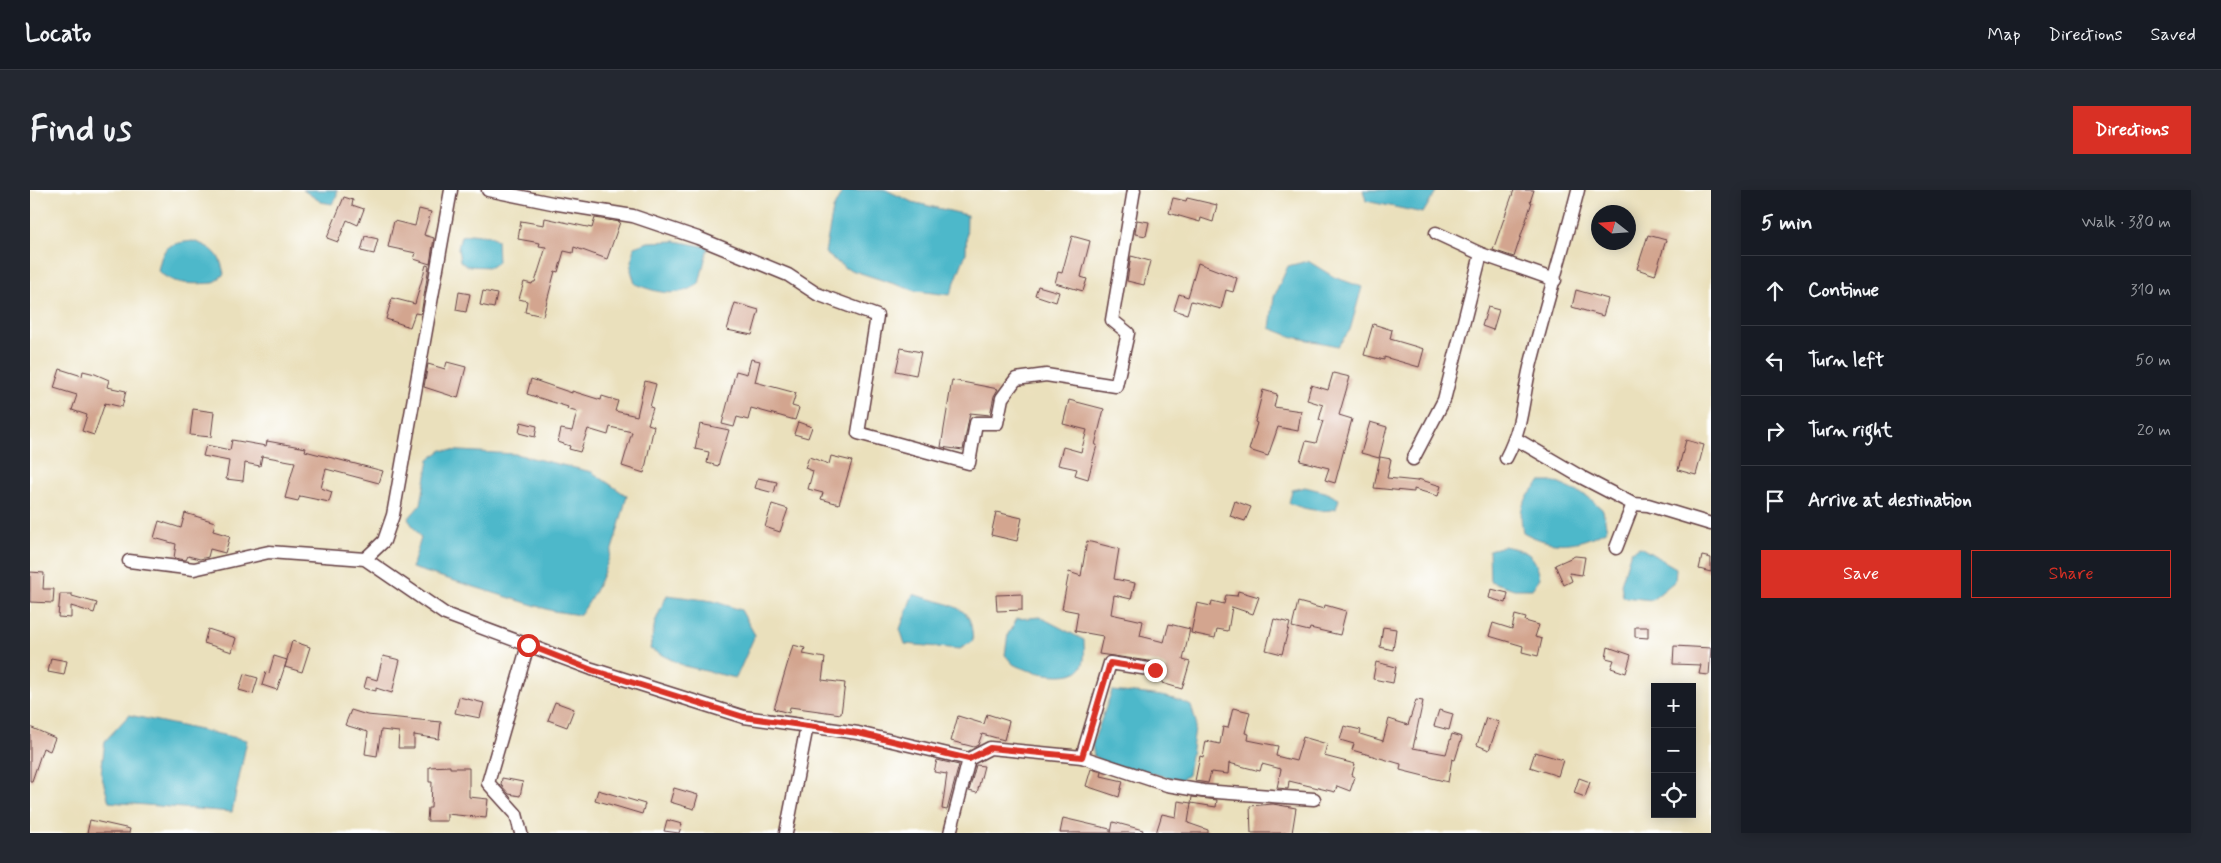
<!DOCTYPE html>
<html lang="en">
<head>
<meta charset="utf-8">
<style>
	body { margin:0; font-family:Mynerve,sans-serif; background:#242831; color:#f1f3f6 }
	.controls { position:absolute; right:15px; bottom:15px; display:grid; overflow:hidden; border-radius:0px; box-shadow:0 2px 12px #0003 }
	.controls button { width:45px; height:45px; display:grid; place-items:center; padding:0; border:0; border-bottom:1px solid #363941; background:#171b24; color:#f1f3f6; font:25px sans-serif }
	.compass { position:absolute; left:1561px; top:15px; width:45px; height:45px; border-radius:50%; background:#171b24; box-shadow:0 2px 12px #0003; rotate:287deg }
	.stop { position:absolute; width:15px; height:15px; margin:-11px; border:4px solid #d93025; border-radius:50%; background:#fff }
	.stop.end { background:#d93025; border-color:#fff; box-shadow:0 1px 5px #0008 }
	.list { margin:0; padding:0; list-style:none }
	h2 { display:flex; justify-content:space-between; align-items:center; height:65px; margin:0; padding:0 20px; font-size:21px }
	h2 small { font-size:16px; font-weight:400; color:#9ea1a6 }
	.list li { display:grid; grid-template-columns:32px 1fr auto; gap:15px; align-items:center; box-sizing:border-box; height:70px; padding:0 20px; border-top:1px solid #363941 }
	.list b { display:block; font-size:19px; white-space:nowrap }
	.list em { font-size:16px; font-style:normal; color:#9ea1a6 }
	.actions { display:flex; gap:10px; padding:15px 20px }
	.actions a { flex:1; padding:11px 0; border:1px solid #d93025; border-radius:0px; text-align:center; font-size:18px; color:#d93025 }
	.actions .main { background:#d93025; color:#fff }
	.icon { flex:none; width:28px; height:28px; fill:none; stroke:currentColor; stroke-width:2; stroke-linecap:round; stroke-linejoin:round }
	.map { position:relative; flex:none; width:1681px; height:643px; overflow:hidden; border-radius:0px }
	header { display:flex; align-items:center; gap:30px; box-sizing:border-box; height:70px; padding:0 25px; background:#171b24; border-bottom:1px solid #363941 }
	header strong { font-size:24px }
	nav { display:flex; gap:28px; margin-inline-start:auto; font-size:18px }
	.intro { display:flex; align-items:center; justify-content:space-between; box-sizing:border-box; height:120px; padding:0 30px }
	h1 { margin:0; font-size:35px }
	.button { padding:12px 22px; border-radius:0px; background:#d93025; color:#fff; font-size:18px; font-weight:700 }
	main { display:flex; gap:30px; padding:0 30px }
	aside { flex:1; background:#171b24; border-radius:0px; box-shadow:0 2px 12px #0003 }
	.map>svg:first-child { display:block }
	.water { fill:#4db8ca; stroke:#4c6c7a }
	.building { fill:#d3a58f }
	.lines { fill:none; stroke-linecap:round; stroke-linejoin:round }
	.street-casing { stroke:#623c41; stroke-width:15 }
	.street { stroke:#fff; stroke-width:12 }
	.route { stroke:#d93025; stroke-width:6 }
</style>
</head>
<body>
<header>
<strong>Locato</strong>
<nav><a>Map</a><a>Directions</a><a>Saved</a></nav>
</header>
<div class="intro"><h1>Find us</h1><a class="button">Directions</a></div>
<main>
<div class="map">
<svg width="1681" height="643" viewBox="0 0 1681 643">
	<rect width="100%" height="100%" fill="#fff"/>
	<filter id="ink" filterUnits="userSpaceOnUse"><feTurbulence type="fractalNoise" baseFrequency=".02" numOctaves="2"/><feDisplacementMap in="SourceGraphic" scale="10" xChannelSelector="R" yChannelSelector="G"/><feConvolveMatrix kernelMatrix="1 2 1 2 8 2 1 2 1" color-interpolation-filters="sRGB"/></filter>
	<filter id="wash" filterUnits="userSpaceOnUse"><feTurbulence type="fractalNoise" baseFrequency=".0096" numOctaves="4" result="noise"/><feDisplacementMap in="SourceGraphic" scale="20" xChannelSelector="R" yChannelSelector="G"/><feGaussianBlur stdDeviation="1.12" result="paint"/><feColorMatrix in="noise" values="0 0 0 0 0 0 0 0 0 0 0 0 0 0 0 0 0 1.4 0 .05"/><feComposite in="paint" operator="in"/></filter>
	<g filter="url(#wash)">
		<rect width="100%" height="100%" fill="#eae0bc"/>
		<g class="water">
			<polygon points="273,0 307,0 307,5 302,14 291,12"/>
			<polygon points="813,0 856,0 882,12 937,25 936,63 920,105 886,101 815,78 795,63 803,19"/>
			<polygon points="1333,0 1407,0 1393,23 1336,11"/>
			<polygon points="441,44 461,46 467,50 468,72 461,77 436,76 430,71 428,58 431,46"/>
			<path d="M163,51C183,58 190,63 194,84L184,93C163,94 144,96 128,81C133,55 138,54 163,51Z"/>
			<path d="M645,51L678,57L669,94C647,108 628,103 605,94L601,80L604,57L618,52Z"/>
			<polygon points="1278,71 1304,87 1332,97 1320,140 1308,156 1263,147 1240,138 1244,107 1258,76"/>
			<path d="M412,260L485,264L562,282L597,306C586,346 576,391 550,425L523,421L382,378L391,348L378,329L391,314L399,269Z"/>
			<path d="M1510,292H1525L1557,306L1573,320L1577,340C1548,356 1523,359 1493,342C1488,316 1493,311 1510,292Z"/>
			<path d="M1275,297L1295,302L1309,309L1306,319C1291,323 1273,319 1259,313L1262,300Z"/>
			<path d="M1474,356C1497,361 1505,363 1510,388L1502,399H1484L1460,391L1459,360Z"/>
			<polygon points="1610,357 1646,378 1645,391 1622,410 1593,407 1591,394 1601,361"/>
			<path d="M883,404C899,410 929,413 938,427C942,433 942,444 943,451L930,459L875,454L870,439Z"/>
			<polygon points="637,405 683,411 711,420 725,445 706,488 654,476 620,459 625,432"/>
			<path d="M1010,427L1054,450C1054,459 1056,470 1051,478C1041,492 996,482 983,474C981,472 978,468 975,465L978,444L987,429Z"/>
			<path d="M1082,501C1107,504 1138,503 1161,516L1166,532L1158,585L1151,590L1075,573L1064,566L1062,555Z"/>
			<polygon points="99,525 217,550 202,622 79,612 71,584 75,551"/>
		</g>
		<g id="blocks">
			<g class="building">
				<polygon points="1484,0 1504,0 1500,12 1502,12 1484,67 1463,60"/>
				<polygon points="314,7 323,10 322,15 334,19 328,35 317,30 308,52 297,48"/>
				<polygon points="1143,8 1156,11 1157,8 1187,15 1183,32 1171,28 1170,32 1139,23"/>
				<polygon points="389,19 401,22 394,45 404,48 400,74 384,69 386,63 358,57 364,31 385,36"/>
				<polygon points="515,28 562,38 565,28 590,32 577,69 544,57 543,63 534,61 528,82 525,81 513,126 495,122 497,111 489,109 494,92 502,94 503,92 505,92 516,57 509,56 510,53 488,49 491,31 514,35"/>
				<polygon points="1107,30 1119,32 1116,46 1105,44"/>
				<polygon points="1618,45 1636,50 1625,85 1607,79"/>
				<polygon points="335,46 348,49 344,64 331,61"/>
				<polygon points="1042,46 1060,51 1051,87 1057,89 1053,101 1025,93 1028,82 1032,83"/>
				<polygon points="1101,66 1120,71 1114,95 1097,91"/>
				<polygon points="1168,73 1207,88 1203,102 1196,100 1191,119 1161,111 1157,124 1144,120 1149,104 1158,107"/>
				<polygon points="396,75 399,76 391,124 385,123 380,137 356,129 362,108 385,114"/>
				<polygon points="1008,96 1029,102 1026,112 1005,105"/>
				<polygon points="1546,100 1578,109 1573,126 1542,117"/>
				<polygon points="453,101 467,104 464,118 450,115"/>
				<polygon points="429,102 440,104 436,122 426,120"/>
				<polygon points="705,113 729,120 722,145 697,140"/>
				<polygon points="1458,117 1469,120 1463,140 1452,136"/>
				<polygon points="1343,134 1362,140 1360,149 1394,159 1389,177 1354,167 1354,170 1334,165"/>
				<polygon points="871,158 891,162 886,185 866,181"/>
				<polygon points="721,169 730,171 725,192 766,203 762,216 769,218 765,230 721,218 718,230 707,227 704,237 692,234 706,181 717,184"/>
				<polygon points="417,172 436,177 428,208 394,197 398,174 415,179"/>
				<polygon points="30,179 52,186 53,181 65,184 79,190 77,197 96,201 92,217 75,213 64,245 52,241 57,225 42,220 47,205 24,198"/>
				<polygon points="1303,183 1320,187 1309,225 1322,229 1305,293 1295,290 1299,278 1270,271 1276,251 1286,253 1293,231 1289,230 1293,215 1277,210 1281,195 1298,200"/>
				<polygon points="501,189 542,203 542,201 571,210 572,206 588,211 585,221 607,226 615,191 626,194 620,217 623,218 618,234 624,236 614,283 592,276 602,242 580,237 578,245 558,239 550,262 539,259 540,256 528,252 531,239 542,241 547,222 537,219 538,217 497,204"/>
				<polygon points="922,190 968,199 964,206 960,225 940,223 933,260 911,257"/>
				<polygon points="1233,200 1247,204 1244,217 1271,221 1268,241 1248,237 1238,266 1219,260 1227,233 1225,232"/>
				<polygon points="1039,210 1074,219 1065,255 1067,255 1058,289 1045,285 1047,279 1028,275 1033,257 1051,262 1057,240 1033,234"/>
				<polygon points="163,219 184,222 181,247 160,245"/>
				<polygon points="491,232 507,236 505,247 489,243"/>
				<polygon points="768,232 782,237 778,248 764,244"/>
				<polygon points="1340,232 1357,237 1349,268 1331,263"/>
				<polygon points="670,234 699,240 688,276 677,273 679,262 665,259"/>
				<polygon points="202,250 236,256 237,251 276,258 275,261 353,281 349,293 296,279 291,298 302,302 299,312 270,306 268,311 255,308 265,272 232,266 230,276 215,273 213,291 196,289 199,271 173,266 176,255 200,260"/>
				<polygon points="1656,250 1674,255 1666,285 1648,280"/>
				<polygon points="801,266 822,271 809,314 791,309 793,303 778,299 783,281 775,278 779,267 799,274"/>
				<polygon points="1350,267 1361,269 1357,288 1387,291 1388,289 1411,296 1408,306 1384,299 1384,302 1344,298"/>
				<polygon points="728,288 747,292 744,303 725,298"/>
				<polygon points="1205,311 1221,317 1215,331 1200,326"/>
				<polygon points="742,314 758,319 750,342 735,337"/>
				<polygon points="966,322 992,328 987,351 961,345"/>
				<polygon points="155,323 185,332 183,341 200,346 195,363 180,359 178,367 170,369 158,366 156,370 144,368 146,354 124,348 129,331 151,338"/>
				<polygon points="1057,351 1089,359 1084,389 1105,393 1101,409 1084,405 1081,424 1113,431 1110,446 1134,452 1139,434 1160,439 1153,470 1160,472 1152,499 1132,493 1137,477 1126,472 1069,464 1073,446 1045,441 1048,422 1032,419 1039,382 1051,386"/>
				<polygon points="1545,366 1555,367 1552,385 1539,383 1542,391 1534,395 1525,375"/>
				<polygon points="1672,366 1681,368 1681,382 1669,379"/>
				<polygon points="0,382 14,383 13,399 24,399 23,413 0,412"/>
				<polygon points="1461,399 1478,403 1476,413 1459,408"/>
				<polygon points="1208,401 1229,407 1223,424 1202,417 1198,441 1187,439 1185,448 1161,443 1167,413 1181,416 1182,411 1194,414 1196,405 1207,406"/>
				<polygon points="30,404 42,404 42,406 67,413 64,423 41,416 41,428 28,427"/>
				<polygon points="992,404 992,420 967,421 966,405"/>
				<polygon points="1268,412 1294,419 1295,415 1316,421 1310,445 1280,438 1279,441 1262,437"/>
				<polygon points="1485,425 1496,428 1495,431 1509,435 1505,447 1512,449 1508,466 1492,462 1493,456 1459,446 1463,433 1482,439"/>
				<polygon points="1244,429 1260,433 1252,464 1236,460"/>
				<polygon points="1353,437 1366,439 1363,460 1350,457"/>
				<polygon points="1605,437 1618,437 1618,448 1605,447"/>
				<polygon points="178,439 206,448 202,462 174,453"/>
				<polygon points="262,451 280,457 272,482 255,477"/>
				<polygon points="763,455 775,458 773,464 795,468 792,490 815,493 811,524 760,517 759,523 744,519"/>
				<polygon points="1644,456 1681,458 1679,485 1669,484 1671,475 1643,474"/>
				<polygon points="1578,457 1601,465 1596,483 1581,478 1584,470 1576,468"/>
				<polygon points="244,466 257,470 247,500 232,495 236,482 239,483"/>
				<polygon points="353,466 370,470 362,503 346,498 346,501 334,498 337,487 347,490"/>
				<polygon points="21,468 37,471 34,485 18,482"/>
				<polygon points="1346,472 1366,477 1363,493 1343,489"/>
				<polygon points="214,484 228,488 223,504 209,500"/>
				<polygon points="429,507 454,513 450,528 425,523"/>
				<polygon points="1386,510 1393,511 1383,558 1416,564 1422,544 1432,547 1425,570 1422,569 1418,592 1370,580 1371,574 1322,560 1324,554 1310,550 1314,536 1331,540 1330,544 1353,551 1359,529 1378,535"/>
				<polygon points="525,512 544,519 537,537 518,530"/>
				<polygon points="1203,518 1220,522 1215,543 1219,544 1218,550 1248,556 1246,566 1266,571 1273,547 1297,554 1294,566 1325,574 1322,585 1325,587 1320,601 1307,596 1305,602 1259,591 1258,599 1247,598 1251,579 1232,574 1230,581 1199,573 1198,584 1181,582 1178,593 1165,591 1170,566 1173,567 1176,551 1190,554 1193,537 1198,538"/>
				<polygon points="321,520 337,525 411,532 409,549 384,545 384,558 368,558 369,542 351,540 347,566 335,564 338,542 315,535"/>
				<polygon points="1409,520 1423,524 1419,540 1404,536"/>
				<polygon points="957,524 979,531 974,550 952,544 948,555 944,557 921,551 928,526 954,534"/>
				<polygon points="1456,528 1469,532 1459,560 1447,555"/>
				<polygon points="0,537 25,548 20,561 13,558 2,591 0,591"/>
				<polygon points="1505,562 1533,570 1528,586 1500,577"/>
				<polygon points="907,570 929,575 917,620 912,619 917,584 904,582"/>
				<polygon points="946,575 954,576 947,603 939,601"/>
				<polygon points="420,576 420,578 439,578 439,607 458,609 456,628 417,624 417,631 397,631 398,618 401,618 402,592 399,592 399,577"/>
				<polygon points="1061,579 1072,582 1071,586 1093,591 1089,607 1056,596"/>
				<polygon points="472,588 493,592 490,606 479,604 471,595"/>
				<polygon points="1549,588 1560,592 1555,607 1544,603"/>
				<polygon points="644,598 668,605 664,619 640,612"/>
				<polygon points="568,600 615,614 612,624 565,610"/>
				<polygon points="1162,607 1187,610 1186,617 1161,613 1158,633 1178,640 1178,643 1126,643 1132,624 1146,627 1148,611 1161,613"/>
				<polygon points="1243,614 1266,618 1262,643 1221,643 1220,616"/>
				<polygon points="1033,628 1080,639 1080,643 1030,643"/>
				<polygon points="60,630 100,639 99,643 57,643"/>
				<polygon points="637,630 652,634 649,643 634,641"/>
				<polygon points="1083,632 1113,640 1112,643 1081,643"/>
			</g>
		</g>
	</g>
	<g filter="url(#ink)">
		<use href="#blocks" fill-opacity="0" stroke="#623c41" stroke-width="1"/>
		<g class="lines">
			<defs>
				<g id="street">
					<polyline points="458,0 522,13 603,26 668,48 758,85 787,104 847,126 828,243 939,273 946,233 967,233 972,208 986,189 1016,185 1086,196 1098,143 1082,130 1104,0"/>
					<polyline points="1406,43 1451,64 1525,90"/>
					<polyline points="1486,249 1551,287 1603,314 1618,315 1681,334"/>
					<path d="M1476,268C1493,236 1492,211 1500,177C1515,118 1533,59 1548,0"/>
					<polyline points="1383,269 1414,210 1451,64"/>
					<polyline points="1586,358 1603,314"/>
					<polyline points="335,369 354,351 363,325 421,0"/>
					<polyline points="99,371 164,379 239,362 335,369 415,424 562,479 714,527 828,543 939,569 920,643"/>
					<polyline points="1052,567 1137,595 1173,601 1284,609"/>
					<polyline points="939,569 960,558 1052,567 1080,473 1125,480"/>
					<polyline points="491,643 486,624 458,593 498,455"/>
					<polyline points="756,643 777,536"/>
				</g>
			</defs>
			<use href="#street" class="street-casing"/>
			<use href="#street" class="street"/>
		</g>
	</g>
	<g class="lines" filter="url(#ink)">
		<polyline class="route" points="498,455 562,480 714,527 828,543 939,569 960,558 1052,567 1080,473 1125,480"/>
	</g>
</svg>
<div class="controls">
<button>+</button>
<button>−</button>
<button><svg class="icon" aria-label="locate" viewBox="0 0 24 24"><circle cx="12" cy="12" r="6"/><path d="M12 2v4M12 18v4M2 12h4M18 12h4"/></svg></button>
</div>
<svg class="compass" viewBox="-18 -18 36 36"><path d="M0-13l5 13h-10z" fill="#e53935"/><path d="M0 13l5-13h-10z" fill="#9ea1a6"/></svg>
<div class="stop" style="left:498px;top:455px"></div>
<div class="stop end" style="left:1125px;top:480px"></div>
</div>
<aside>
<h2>5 min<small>Walk · 380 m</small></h2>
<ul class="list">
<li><svg class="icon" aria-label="ahead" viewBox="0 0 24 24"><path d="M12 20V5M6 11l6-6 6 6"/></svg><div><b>Continue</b></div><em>310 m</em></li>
<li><svg class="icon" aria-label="left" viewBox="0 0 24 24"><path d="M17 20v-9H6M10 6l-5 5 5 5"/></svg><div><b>Turn left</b></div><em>50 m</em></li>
<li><svg class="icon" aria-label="right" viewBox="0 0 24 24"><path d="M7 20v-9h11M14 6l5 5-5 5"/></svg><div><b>Turn right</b></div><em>20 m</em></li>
<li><svg class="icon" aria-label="arrive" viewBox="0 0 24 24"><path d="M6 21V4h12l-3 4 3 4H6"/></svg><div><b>Arrive at destination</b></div></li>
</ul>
<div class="actions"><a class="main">Save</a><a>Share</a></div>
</aside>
</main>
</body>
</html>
